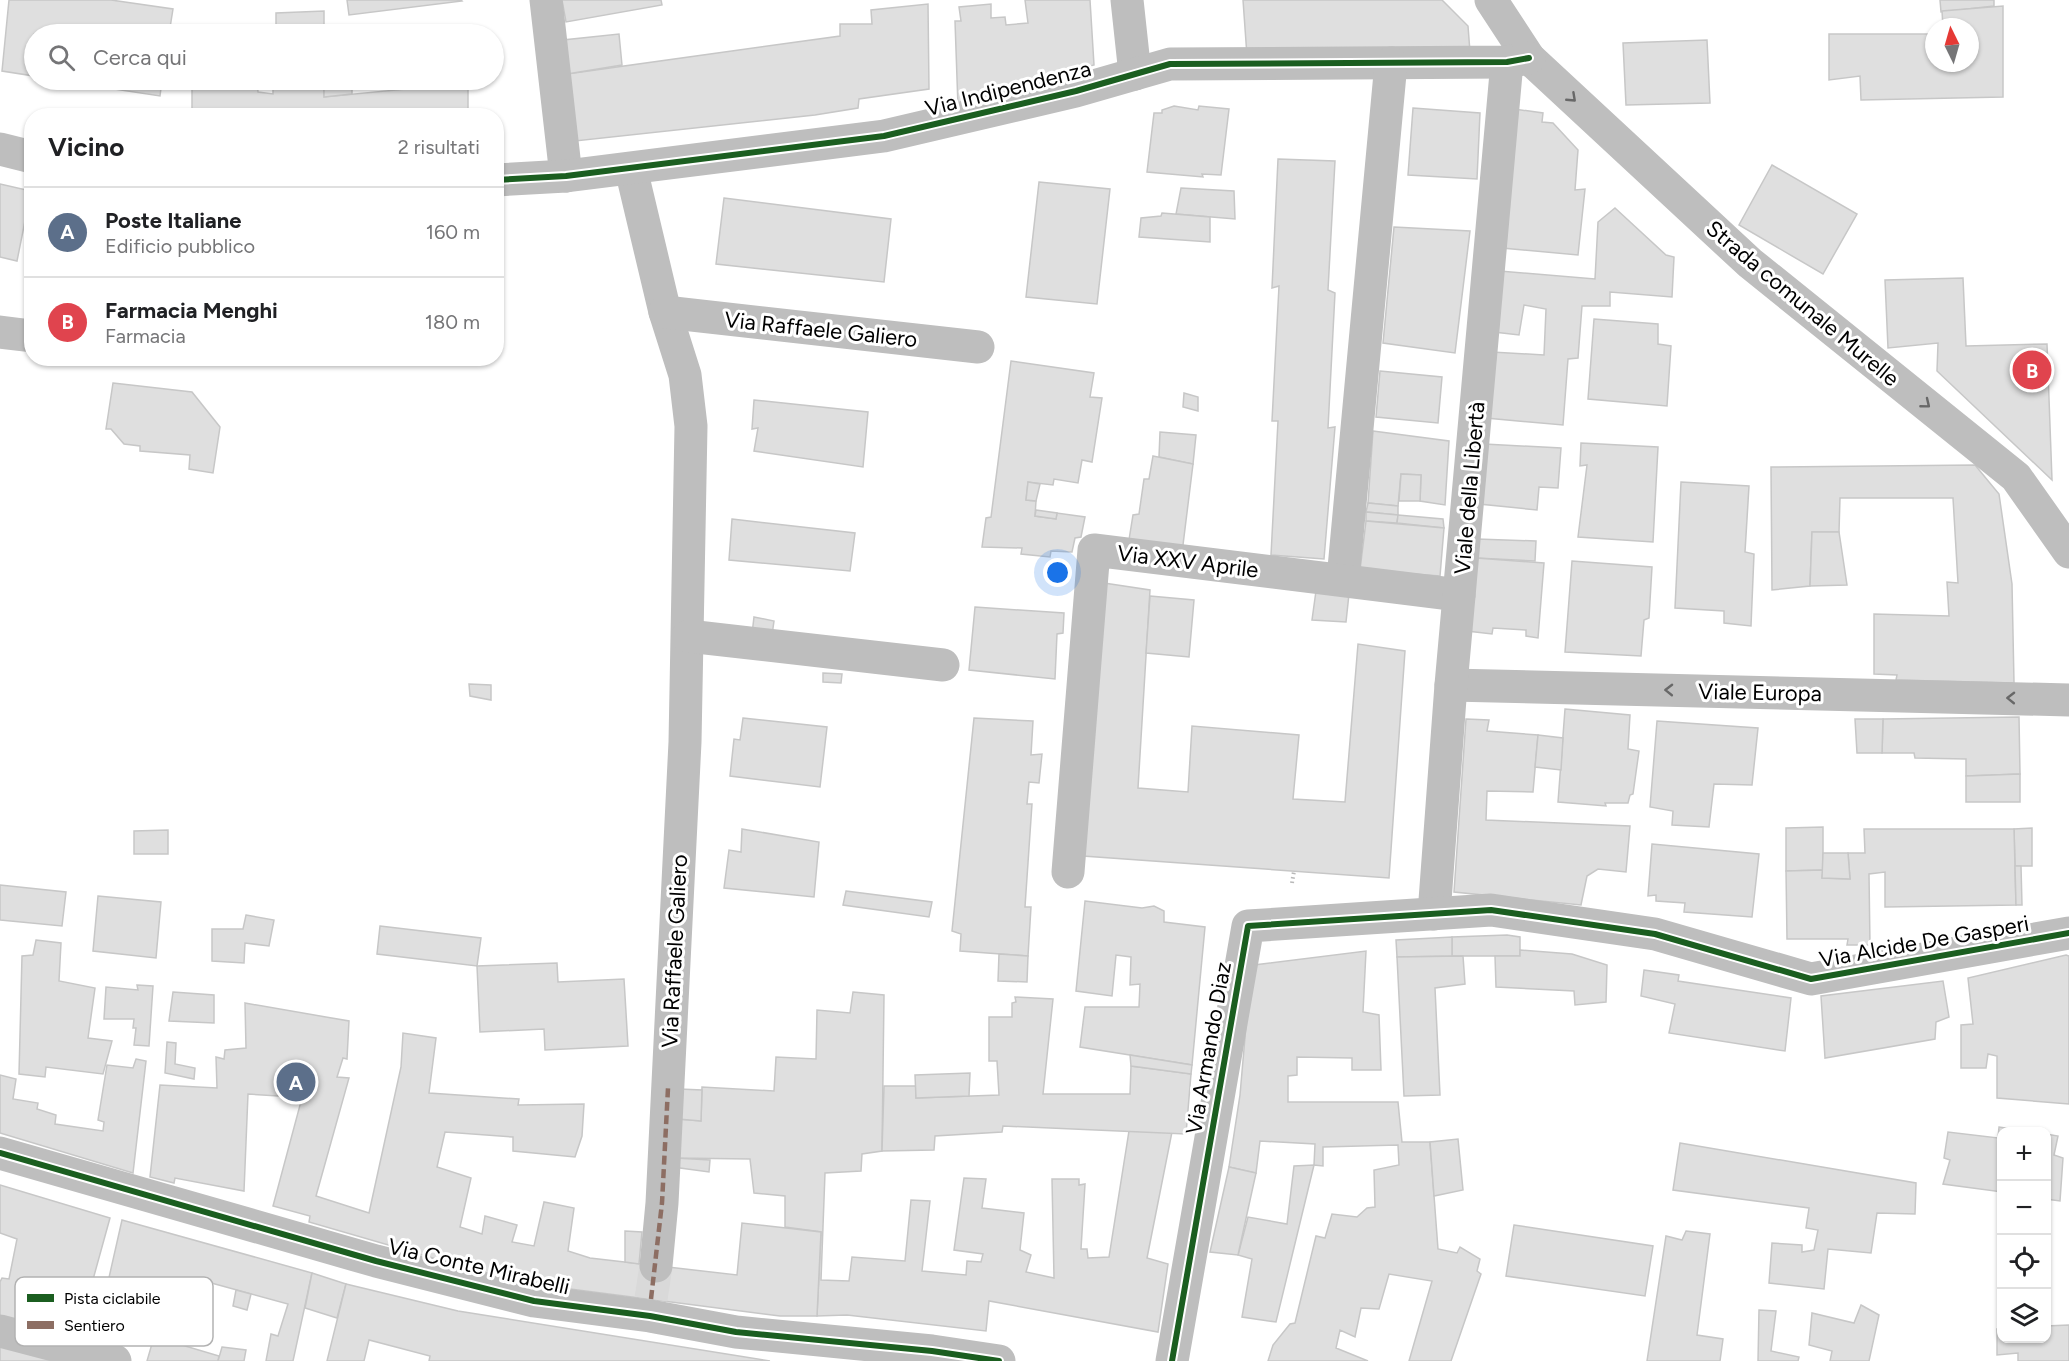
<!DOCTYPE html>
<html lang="it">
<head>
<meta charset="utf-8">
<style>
	body { margin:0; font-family:Figtree,sans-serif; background:#f2f2f2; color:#202124 }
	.controls { position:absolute; right:18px; bottom:18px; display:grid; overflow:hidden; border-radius:12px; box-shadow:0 2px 4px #0004 }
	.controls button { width:54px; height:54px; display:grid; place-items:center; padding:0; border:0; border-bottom:2px solid #e0e0e0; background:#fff; color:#202124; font:30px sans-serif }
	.compass { position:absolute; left:1925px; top:18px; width:54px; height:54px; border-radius:50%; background:#fff; box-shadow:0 2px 4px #0004; rotate:355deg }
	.you { position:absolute; left:1058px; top:573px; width:21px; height:21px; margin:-15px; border:4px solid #fff; border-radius:50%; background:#1a73e8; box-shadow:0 0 0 9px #1a73e833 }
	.badge { display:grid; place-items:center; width:39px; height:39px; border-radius:50%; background:#595959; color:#fff; font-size:20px; font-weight:700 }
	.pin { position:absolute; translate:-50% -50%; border:3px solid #fff; box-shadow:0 2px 6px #0006 }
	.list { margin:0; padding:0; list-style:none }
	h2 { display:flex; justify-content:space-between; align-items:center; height:78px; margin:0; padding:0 24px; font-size:26px }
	h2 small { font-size:20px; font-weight:400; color:#757577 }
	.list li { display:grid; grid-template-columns:39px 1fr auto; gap:18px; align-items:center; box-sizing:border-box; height:90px; padding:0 24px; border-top:2px solid #e0e0e0 }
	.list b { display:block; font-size:22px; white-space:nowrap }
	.list p { margin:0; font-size:20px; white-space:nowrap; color:#757577 }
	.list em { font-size:20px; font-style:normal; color:#757577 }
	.icon { flex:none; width:33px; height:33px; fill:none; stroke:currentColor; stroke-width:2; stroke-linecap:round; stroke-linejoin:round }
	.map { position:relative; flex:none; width:2069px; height:1361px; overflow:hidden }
	.search { position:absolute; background:#fff; box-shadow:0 2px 4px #0004; left:24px; top:24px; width:480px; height:66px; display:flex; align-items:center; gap:15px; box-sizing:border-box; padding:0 21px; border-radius:33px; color:#757577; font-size:22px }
	.panel { position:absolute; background:#fff; box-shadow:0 2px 4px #0004; left:24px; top:108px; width:480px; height:258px; border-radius:24px }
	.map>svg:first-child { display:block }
	.building { fill:#dfdfdf; stroke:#c7c7c7; stroke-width:1.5 }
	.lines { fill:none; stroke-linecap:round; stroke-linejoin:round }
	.minor-tunnel { stroke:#d9d9d9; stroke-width:33; stroke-dasharray:33 16; stroke-linecap:butt }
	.path { stroke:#b9b9b9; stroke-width:4; stroke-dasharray:1.5 3; stroke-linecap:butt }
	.minor { stroke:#bebebe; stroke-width:33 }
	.quiet { stroke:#8d6e63; stroke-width:4.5; stroke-dasharray:9 4.5; stroke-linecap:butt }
	.cycleway-casing { stroke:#fff; stroke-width:10 }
	.cycleway { stroke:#1b5e20; stroke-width:6 }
	.oneway { stroke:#686868 }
	.labels { text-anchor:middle; stroke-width:6; stroke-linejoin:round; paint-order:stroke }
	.street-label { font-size:22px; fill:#000; stroke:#fff }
	.key { fill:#fff; stroke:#b2b2b2; stroke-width:1.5 }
	.key-label { font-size:16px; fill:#000 }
</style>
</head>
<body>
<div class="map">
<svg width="2069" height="1361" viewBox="0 0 2069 1361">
	<rect width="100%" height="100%" fill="#fff"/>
	<g class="building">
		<polygon points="9,0 111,0 173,9 169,34 34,34 34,76 2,71"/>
		<polygon points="347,0 461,0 462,1 349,15"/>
		<polygon points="562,0 661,0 662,5 566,22"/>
		<polygon points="1025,0 1090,0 1094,65 1027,83 958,107 955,21 961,21 959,7 991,4 991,18 1005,17 1006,25 1028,23"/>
		<polygon points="1243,0 1442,0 1468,26 1470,52 1247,56"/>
		<polygon points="1940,0 1994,0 1994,6 1941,12"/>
		<polygon points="928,4 929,89 859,99 858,108 815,115 575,141 567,74 840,36 840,24 872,24 871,10"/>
		<polygon points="2003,6 2003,97 1861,100 1860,76 1829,80 1829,34 1934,34 1934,63 1970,63 1970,27 1943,27 1942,11"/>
		<polygon points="324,11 324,34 276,34 276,13"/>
		<polygon points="352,26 352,34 324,34 324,28"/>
		<polygon points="619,34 622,65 567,74 563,40"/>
		<polygon points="1707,40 1710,103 1626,105 1623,43"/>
		<polygon points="55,80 162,80 160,96"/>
		<polygon points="192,80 257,80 258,92 273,94 273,85 324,85 324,97 468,83 468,116 192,116"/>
		<polygon points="324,80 352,80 352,94 324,97"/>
		<polygon points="1174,106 1198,110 1199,106 1229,109 1221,175 1202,174 1203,177 1147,172 1154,113 1162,113 1162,110"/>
		<polygon points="1413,108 1480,113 1477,179 1408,175"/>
		<polygon points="1507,108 1543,113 1542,122 1553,123 1578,150 1575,190 1585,189 1578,255 1502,248"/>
		<polygon points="1278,159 1335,161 1328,290 1335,293 1328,428 1335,427 1324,559 1271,555 1278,421 1272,421 1279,286 1272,288"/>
		<polygon points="1772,165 1857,214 1823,274 1739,225"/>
		<polygon points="1039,182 1110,189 1097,304 1026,297"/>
		<polygon points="0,184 31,191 17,261 0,257"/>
		<polygon points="1181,188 1234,191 1235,219 1176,214"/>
		<polygon points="724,198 891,219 884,282 716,264"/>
		<polygon points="1615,208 1666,255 1674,257 1672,297 1610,292 1610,306 1582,306 1578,358 1568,359 1563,425 1486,418 1492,352 1544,355 1546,309 1524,305 1519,335 1494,332 1500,271 1595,279 1598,222"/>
		<polygon points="1162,213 1210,217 1210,242 1139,237 1141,218 1161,216"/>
		<polygon points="1394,227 1470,231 1455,353 1383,343"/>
		<polygon points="1963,278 1966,346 2047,344 2052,480 1937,371 1938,343 1888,348 1885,280"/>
		<polygon points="1594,319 1658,324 1658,344 1671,346 1667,406 1588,399"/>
		<polygon points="1011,361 1094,373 1090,397 1102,398 1092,462 1082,460 1078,483 1054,479 1053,485 1028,482 1026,500 1036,501 1035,516 1056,519 1057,513 1085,517 1081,537 1075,538 1072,552 1051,551 1050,557 1021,554 1022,548 982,547 986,518 991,517"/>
		<polygon points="1380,371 1442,377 1438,423 1376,417"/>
		<polygon points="113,383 192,392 220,427 213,473 189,469 190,455 140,451 140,446 124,444 111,429 106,429"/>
		<polygon points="1184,393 1198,397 1198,411 1183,407"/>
		<polygon points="754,400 868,412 863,467 754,451 758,428 752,429"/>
		<polygon points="1373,431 1449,441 1445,505 1420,501 1421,475 1401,474 1398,506 1368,503"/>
		<polygon points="1160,432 1196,435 1193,464 1159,457"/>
		<polygon points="1581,443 1658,447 1653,542 1578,537 1587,465 1580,466"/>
		<polygon points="1484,444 1561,448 1558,488 1539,487 1537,510 1479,504"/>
		<polygon points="1153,456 1193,464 1182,553 1128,546 1133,515 1139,514 1144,479 1149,479"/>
		<polygon points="1975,465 1999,494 2012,584 2014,683 1896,680 1897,675 1874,674 1874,614 1949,616 1947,582 1958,583 1953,498 1840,498 1839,532 1812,532 1810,586 1772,590 1771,467"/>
		<polygon points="1401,474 1421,475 1420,501 1399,501"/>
		<polygon points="1028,482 1040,484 1036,501 1026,500"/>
		<polygon points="1681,482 1749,486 1745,552 1754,554 1751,626 1724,623 1724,611 1675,608"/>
		<polygon points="1368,503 1398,506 1398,515 1366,512"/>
		<polygon points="1036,510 1057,513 1056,519 1035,516"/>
		<polygon points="1366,512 1398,515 1397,523 1366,521"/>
		<polygon points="1398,515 1443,519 1444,528 1397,523"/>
		<polygon points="732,519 855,533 850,571 729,560"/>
		<polygon points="1366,521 1444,528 1440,576 1360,570"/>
		<polygon points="1812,532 1839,532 1847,585 1810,586"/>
		<polygon points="1477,539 1536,541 1535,561 1476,558"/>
		<polygon points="1476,558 1544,563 1538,638 1526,636 1526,630 1493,628 1492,634 1467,631"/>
		<polygon points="1572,561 1652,567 1649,618 1644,620 1641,656 1565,652"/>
		<polygon points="1104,583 1150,590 1138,788 1188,792 1192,726 1299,735 1293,799 1345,802 1358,644 1405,651 1389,878 1083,856"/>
		<polygon points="1316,591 1349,594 1346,622 1312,620"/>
		<polygon points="1150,596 1194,600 1189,657 1146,653"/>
		<polygon points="975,607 1064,613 1063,633 1057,634 1055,679 969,670"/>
		<polygon points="754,617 774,621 772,635 752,634"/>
		<polygon points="823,673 842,674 841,683 823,682"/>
		<polygon points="469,684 491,685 491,700 470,696"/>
		<polygon points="1565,709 1630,715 1628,749 1639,751 1633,794 1630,795 1628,803 1605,803 1606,806 1558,802"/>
		<polygon points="2019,717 2020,774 1966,776 1966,759 1915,758 1914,753 1882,753 1883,719"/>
		<polygon points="743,718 827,727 820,787 730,776 734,739 740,740"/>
		<polygon points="974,718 1033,721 1031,755 1042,754 1039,783 1029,782 1027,804 1032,804 1025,907 1031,907 1028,956 960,951 961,934 952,931"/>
		<polygon points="1466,719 1489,720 1487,731 1538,735 1533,792 1487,791 1486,820 1630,826 1626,872 1598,869 1587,876 1581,905 1454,892"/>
		<polygon points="1855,719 1883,719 1882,753 1857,753"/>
		<polygon points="1657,721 1758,728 1752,785 1714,784 1709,827 1672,825 1673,811 1650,807"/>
		<polygon points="1538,735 1563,738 1561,770 1535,767"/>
		<polygon points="2020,774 2020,802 1966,802 1966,776"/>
		<polygon points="1823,827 1823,870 1786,871 1786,828"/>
		<polygon points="2032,828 2032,866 2015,866 2014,829"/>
		<polygon points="742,829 819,842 814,897 724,888 729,850 741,852"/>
		<polygon points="1864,829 2014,829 2016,905 1885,907 1885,872 1869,874 1870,945 1847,945 1848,939 1787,939 1786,871 1823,870 1822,878 1850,879 1848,853 1865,853"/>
		<polygon points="168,830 168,854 134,854 134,831"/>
		<polygon points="1652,844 1759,854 1752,917 1684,912 1685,903 1656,901 1656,895 1648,896"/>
		<polygon points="1823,853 1848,853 1850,879 1822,878"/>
		<polygon points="2015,866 2021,866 2022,905 2016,905"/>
		<polygon points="0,885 66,892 62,926 0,920"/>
		<polygon points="846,891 932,902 929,917 843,905"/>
		<polygon points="98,896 161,902 156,958 93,951"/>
		<polygon points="1085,901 1142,908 1154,906 1164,911 1164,922 1205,927 1192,1065 1080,1047 1085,1007 1139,1007 1140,984 1130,985 1131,957 1116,955 1112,996 1076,991"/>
		<polygon points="246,915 274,920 269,946 245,943 244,963 212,961 212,929 243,929"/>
		<polygon points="380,926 481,938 477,966 377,954"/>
		<polygon points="1507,935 1520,937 1520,956 1452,956 1452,937"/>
		<polygon points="1452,937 1452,956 1397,957 1396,940"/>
		<polygon points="36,940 61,943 59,981 95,988 88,1038 112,1041 103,1074 46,1067 45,1077 19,1074 22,956 33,955"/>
		<polygon points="1520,950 1572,954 1607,965 1606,1002 1575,1005 1574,991 1496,987 1495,956 1520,956"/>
		<polygon points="1366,951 1363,1012 1379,1015 1381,1070 1352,1070 1352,1058 1297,1057 1297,1075 1288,1076 1288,1102 1398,1102 1402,1142 1430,1142 1438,1249 1457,1253 1460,1247 1480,1259 1477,1271 1481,1274 1451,1361 1409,1361 1432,1281 1389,1274 1379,1309 1361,1308 1355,1337 1340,1330 1336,1348 1368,1361 1268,1361 1273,1345 1290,1324 1295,1323 1316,1236 1325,1238 1332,1214 1357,1217 1367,1208 1375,1207 1374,1170 1399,1165 1398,1145 1323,1147 1323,1166 1314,1165 1315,1144 1260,1141 1256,1173 1229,1167 1240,1095 1247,1014 1246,966"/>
		<polygon points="999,954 1028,956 1027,982 998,981"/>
		<polygon points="2066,955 2069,956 2069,1104 1997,1098 1997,1056 1988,1054 1986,1068 1961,1068 1961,1025 1973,1024 1968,978"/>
		<polygon points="1463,956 1465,984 1435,988 1440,1095 1404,1096 1397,957"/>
		<polygon points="557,963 558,982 624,979 628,1046 545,1050 544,1029 480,1032 477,966"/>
		<polygon points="1644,970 1679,975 1678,981 1791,998 1785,1051 1669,1033 1675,1004 1641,996"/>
		<polygon points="1943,981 1949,1017 1936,1022 1935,1039 1825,1058 1821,996"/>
		<polygon points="137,985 153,986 149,1046 134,1045 136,1028 133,1028 134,1019 104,1019 106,987 138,990"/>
		<polygon points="173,992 214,995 214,1023 169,1021"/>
		<polygon points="853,992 884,995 882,1151 862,1154 861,1171 825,1173 821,1280 849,1281 852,1257 905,1261 911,1200 930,1201 922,1271 966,1275 967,1261 981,1262 983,1254 954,1250 964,1178 986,1179 982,1208 1024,1213 1020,1250 1031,1255 1026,1272 1054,1278 1052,1179 1079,1179 1079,1185 1085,1184 1081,1249 1087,1249 1088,1258 1109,1257 1129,1131 1172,1132 1147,1258 1168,1264 1158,1332 989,1301 986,1331 847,1315 817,1316 821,1232 785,1227 785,1196 754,1193 750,1159 675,1158 678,1119 701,1121 702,1087 774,1091 776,1057 816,1059 817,1010 850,1013"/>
		<polygon points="1015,997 1053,999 1043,1094 1130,1094 1131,1066 1191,1074 1186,1134 1003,1126 1002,1132 935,1136 934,1150 882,1151 884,1086 916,1086 916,1098 999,1095 997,1061 989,1061 989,1017 1012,1017 1012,1003 1016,1002"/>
		<polygon points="245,1003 349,1021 347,1059 343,1058 337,1077 349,1078 316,1196 369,1213 401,1067 403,1033 436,1038 429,1093 519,1099 518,1105 584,1104 582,1136 575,1157 513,1151 513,1137 445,1132 437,1167 471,1178 460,1227 482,1234 485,1216 517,1225 512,1242 534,1246 544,1202 574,1208 568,1251 590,1258 737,1275 742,1223 821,1232 817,1316 780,1316 516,1282 309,1222 310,1216 273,1206 303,1094 279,1091 278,1096 248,1094 244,1191 175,1178 174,1183 150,1177 160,1085 217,1088 216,1057 224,1059 225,1050 246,1048"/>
		<polygon points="167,1042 176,1043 175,1064 195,1068 194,1079 165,1073"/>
		<polygon points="1130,1055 1192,1065 1191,1074 1131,1066"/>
		<polygon points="136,1059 146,1061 133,1173 0,1133 0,1075 16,1079 13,1099 38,1103 37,1109 56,1115 55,1124 103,1131 104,1122 98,1120 107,1065 133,1068"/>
		<polygon points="970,1073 969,1096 916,1098 915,1075"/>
		<polygon points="679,1089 702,1090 701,1121 678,1119"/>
		<polygon points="1999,1127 2031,1132 2002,1132 2002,1192 1943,1184 1950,1160 1944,1158 1948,1132 1998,1138"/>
		<polygon points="2046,1134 2058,1136 2054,1155 2063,1158 2060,1201 2046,1199"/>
		<polygon points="1458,1139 1463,1190 1434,1196 1430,1142"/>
		<polygon points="1680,1143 1916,1183 1915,1214 1877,1213 1871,1253 1828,1249 1824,1289 1769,1283 1772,1243 1802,1245 1802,1252 1814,1250 1818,1230 1806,1228 1809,1208 1673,1190"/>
		<polygon points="675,1158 710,1160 709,1172 673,1167"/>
		<polygon points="1314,1165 1276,1322 1242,1317 1252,1259 1238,1255 1248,1217 1287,1224 1294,1166"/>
		<polygon points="1229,1167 1256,1173 1238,1255 1210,1252"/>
		<polygon points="0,1185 110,1218 76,1341 0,1320 0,1282 2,1278 9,1279 17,1239 0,1233"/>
		<polygon points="122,1220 312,1273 293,1361 266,1361 271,1334 278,1336 288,1304 193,1278 175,1343 219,1356 218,1361 147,1361 165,1299 108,1282"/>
		<polygon points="1514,1225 1653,1246 1645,1296 1506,1276"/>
		<polygon points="625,1231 642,1232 639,1264 625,1262"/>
		<polygon points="1686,1231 1710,1234 1697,1335 1723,1339 1720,1361 1647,1361 1666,1236 1682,1240"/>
		<polygon points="312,1273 346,1284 337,1318 305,1308"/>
		<polygon points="346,1284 458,1311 770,1361 429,1361 430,1356 369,1340 364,1361 327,1361"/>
		<polygon points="236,1290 251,1294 247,1310 233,1306"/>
		<polygon points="1861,1305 1879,1315 1869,1361 1830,1361 1832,1351 1809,1345 1812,1313 1854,1323"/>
		<polygon points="1759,1310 1776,1311 1771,1351 1799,1357 1798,1361 1758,1361"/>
		<polygon points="2069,1325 2069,1361 2018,1361 2018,1353 1997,1355 1997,1329 2002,1329 2002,1338 2046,1338 2046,1326"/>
		<polygon points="0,1342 70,1361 0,1361"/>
		<polygon points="222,1347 246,1350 244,1361 218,1361"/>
	</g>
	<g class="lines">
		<polyline class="minor-tunnel" points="651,1299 656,1266"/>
		<polyline class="path" points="1292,883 1294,871"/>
		<g class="minor">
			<polyline points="546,0 566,176"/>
			<polyline points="1127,0 1135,74"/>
			<polyline points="1491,0 1529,58 1750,263 2016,477 2069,552"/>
			<polyline points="0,149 32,157"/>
			<polyline points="631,169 665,312 685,375 691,426 685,742 662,1203 656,1266"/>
			<polyline points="496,180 566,176 884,136 1076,91 1170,64 1507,62 1529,58"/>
			<polyline points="665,312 978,347"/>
			<polyline points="0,332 32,336"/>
			<polyline points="1343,579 1391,63"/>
			<polyline points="688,636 943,665"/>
			<polyline points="1451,685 2069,700"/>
			<polyline points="1068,872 1094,550 1459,595"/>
			<polyline points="1434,914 1451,685 1507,62"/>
			<polyline points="0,1153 376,1261 534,1301 650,1316 736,1332 932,1351 999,1361"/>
			<polyline points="0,1331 115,1361"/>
			<polyline points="1172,1361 1248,926 1491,910 1655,934 1811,979 2069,933"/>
		</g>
		<polyline class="quiet" points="651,1299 662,1203 668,1088"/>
		<defs>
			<g id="cycleway">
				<polyline points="496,180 566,176 884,136 1076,91 1170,64 1507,62 1529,58"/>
				<polyline points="0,1153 376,1261 534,1301 650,1316 736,1332 932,1351 999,1361"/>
				<polyline points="1172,1361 1248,926 1491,910 1655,934 1811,979 2069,933"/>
			</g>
		</defs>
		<use href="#cycleway" class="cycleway-casing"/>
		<use href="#cycleway" class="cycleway"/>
	</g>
	<defs><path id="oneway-chevron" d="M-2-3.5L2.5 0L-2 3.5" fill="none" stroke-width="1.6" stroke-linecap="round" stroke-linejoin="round" transform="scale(1.5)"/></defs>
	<g class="oneway">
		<use href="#oneway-chevron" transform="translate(1572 98) rotate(43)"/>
		<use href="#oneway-chevron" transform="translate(1926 404) rotate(39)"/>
		<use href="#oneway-chevron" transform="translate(1669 690) rotate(-179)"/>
		<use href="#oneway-chevron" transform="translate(2011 698) rotate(-179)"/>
	</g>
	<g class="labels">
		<g class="street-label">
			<text transform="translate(1008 88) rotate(-14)" y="8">Via Indipendenza</text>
			<text transform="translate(1803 303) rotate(40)" y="8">Strada comunale Murelle</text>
			<text transform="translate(821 329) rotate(6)" y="8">Via Raffaele Galiero</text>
			<text transform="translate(1469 488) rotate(-85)" y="8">Viale della Libertà</text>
			<text transform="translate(1188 561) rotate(7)" y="8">Via XXV Aprile</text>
			<text transform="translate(1760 692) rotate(1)" y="8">Viale Europa</text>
			<text transform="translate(1924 941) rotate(-10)" y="8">Via Alcide De Gasperi</text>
			<text transform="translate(674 951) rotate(-87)" y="8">Via Raffaele Galiero</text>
			<text transform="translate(1208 1048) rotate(-80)" y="8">Via Armando Diaz</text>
			<text transform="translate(479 1266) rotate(13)" y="8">Via Conte Mirabelli</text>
		</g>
	</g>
	<rect x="15" y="1277" width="198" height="69" rx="9" class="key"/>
	<rect x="27" y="1294" width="27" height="8" fill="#1b5e20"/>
	<rect x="27" y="1321" width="27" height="8" fill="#8d6e63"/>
	<g class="key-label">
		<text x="64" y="1304">Pista ciclabile</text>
		<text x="64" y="1331">Sentiero</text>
	</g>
</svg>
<div class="controls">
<button>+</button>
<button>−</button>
<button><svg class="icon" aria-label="locate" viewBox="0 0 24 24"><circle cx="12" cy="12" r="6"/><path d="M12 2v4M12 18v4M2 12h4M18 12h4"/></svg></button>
<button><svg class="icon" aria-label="layers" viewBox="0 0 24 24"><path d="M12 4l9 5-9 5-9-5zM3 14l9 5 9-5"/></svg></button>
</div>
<svg class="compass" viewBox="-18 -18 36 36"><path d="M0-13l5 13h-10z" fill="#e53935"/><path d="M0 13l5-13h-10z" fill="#757577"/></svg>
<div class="you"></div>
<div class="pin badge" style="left:296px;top:1082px;background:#5c6f8a">A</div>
<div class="pin badge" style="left:2032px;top:370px;background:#e0444e">B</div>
<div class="search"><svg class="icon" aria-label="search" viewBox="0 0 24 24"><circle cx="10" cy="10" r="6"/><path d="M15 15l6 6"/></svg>Cerca qui</div>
<section class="panel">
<h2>Vicino<small>2 risultati</small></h2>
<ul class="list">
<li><span class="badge" style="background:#5c6f8a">A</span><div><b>Poste Italiane</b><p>Edificio pubblico</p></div><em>160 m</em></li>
<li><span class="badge" style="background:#e0444e">B</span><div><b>Farmacia Menghi</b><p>Farmacia</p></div><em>180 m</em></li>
</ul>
</section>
</div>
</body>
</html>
